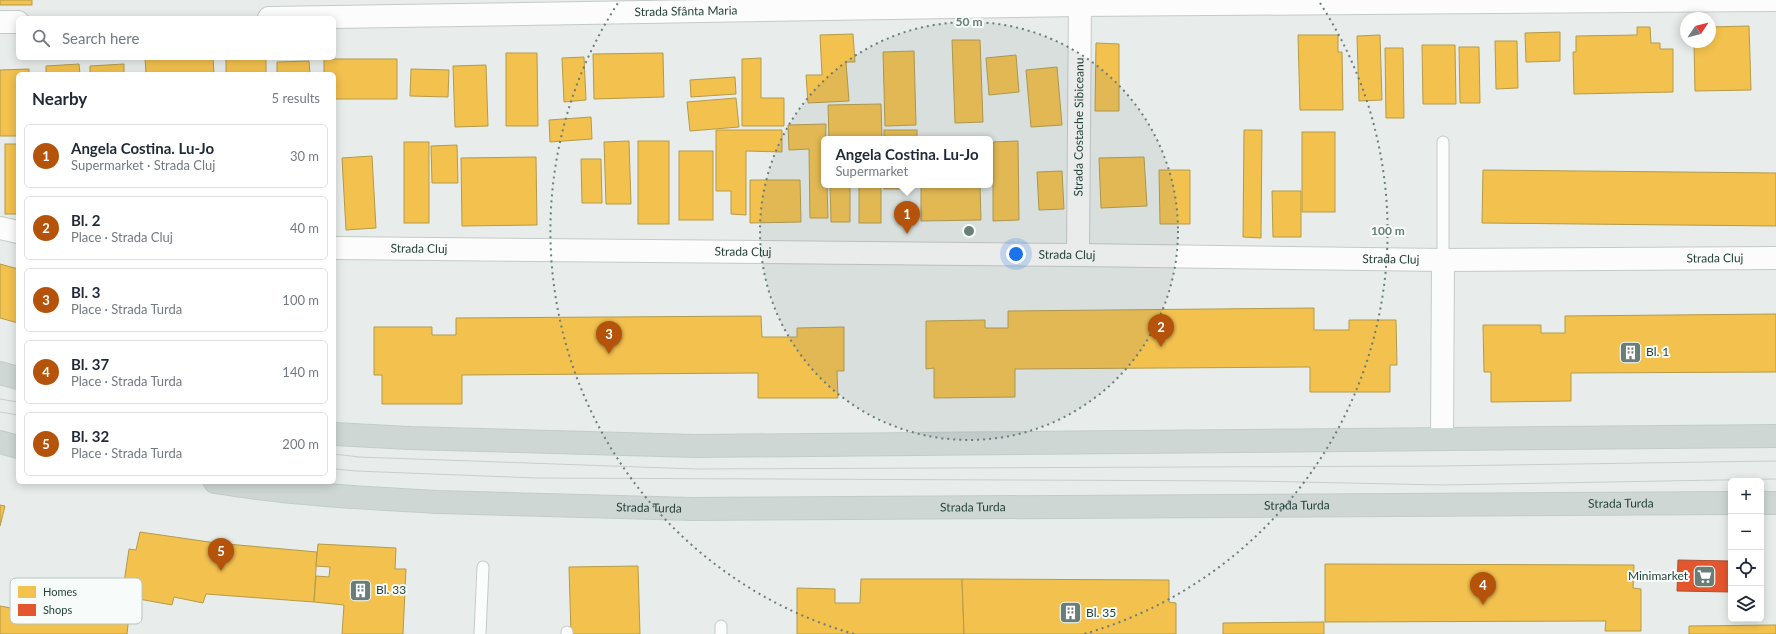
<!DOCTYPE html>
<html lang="en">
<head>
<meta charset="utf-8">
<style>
	body { margin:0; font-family:Lato,sans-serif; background:#f2f2f3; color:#1f2937 }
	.controls { position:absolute; right:12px; bottom:12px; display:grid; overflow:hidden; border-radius:6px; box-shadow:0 2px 10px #0003 }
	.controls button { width:36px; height:36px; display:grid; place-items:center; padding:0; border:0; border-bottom:1px solid #e0e1e3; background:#fff; color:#1f2937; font:20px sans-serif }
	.compass { position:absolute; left:1680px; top:12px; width:36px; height:36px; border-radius:50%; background:#fff; box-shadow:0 2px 10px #0003; rotate:55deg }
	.you { position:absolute; left:1016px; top:254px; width:14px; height:14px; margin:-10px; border:3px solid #fff; border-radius:50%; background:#1a73e8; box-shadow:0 0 0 6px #1a73e833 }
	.badge { display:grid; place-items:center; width:26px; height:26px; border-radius:50%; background:#b45309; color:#fff; font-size:13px; font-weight:700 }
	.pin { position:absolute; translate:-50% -33px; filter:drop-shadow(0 1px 2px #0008) }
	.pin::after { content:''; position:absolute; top:21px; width:14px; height:12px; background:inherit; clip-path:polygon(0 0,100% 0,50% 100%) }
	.popup { position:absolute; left:821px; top:136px; width:172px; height:52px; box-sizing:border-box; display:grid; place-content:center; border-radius:6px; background:#fff; filter:drop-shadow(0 1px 3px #0005); font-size:13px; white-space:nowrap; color:#747a83 }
	.popup b { font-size:15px; color:#1f2937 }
	.popup::after { content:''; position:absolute; left:50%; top:100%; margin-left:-8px; border:8px solid transparent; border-top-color:#fff }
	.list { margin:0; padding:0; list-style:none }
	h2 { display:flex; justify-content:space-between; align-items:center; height:52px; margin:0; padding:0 16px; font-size:17px }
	h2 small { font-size:13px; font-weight:400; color:#747a83 }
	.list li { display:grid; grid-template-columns:26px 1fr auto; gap:12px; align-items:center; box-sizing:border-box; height:64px; margin:0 8px 8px; padding:0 8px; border:1px solid #e0e1e3; border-radius:6px }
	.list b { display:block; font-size:15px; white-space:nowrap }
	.list p { margin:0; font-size:13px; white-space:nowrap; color:#747a83 }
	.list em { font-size:13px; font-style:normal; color:#747a83 }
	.icon { flex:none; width:22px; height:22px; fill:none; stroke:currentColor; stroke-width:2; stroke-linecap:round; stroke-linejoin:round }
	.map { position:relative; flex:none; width:1776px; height:634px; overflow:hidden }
	.search { position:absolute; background:#fff; box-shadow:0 2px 10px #0003; left:16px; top:16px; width:320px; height:44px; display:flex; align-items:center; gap:10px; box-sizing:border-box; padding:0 14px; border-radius:6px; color:#747a83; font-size:15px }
	.panel { position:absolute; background:#fff; box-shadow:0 2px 10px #0003; left:16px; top:72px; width:320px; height:412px; border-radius:6px }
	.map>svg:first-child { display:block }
	.homes { fill:#f2c14e; stroke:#b49b48 }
	.shops { fill:#e4572e; stroke:#aa5132 }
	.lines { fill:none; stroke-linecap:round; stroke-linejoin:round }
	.service-casing { stroke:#c5cac8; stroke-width:13 }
	.minor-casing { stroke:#c5cac8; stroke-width:24 }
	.primary-casing { stroke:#c3ccc9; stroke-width:24 }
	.service { stroke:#fcfcfc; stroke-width:11 }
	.minor { stroke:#fcfcfc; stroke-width:22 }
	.primary { stroke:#cfd7d5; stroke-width:22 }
	.tram { stroke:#c9cdcc; stroke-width:1 }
	.ring { fill:none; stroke:#697e78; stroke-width:2; stroke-dasharray:2 4 }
	.labels { text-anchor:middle; stroke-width:4; stroke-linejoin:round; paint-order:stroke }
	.street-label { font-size:12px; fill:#24423a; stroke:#f7fbf9 }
	.poi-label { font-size:12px; fill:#24423a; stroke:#f7fbf9; text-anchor:start }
	.key { fill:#f7fbf9; stroke:#b8c4c0; stroke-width:1 }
	.key-label { font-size:11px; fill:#24423a }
	.centre { fill:#697e78; stroke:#f7fbf9; stroke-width:2 }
	.ring-label { font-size:12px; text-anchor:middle; font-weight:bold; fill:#697e78; stroke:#f7fbf9; stroke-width:4; stroke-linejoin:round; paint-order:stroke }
</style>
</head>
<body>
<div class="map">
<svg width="1776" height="634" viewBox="0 0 1776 634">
	<rect width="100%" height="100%" fill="#e8edeb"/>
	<g class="homes">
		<rect x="0" y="0" width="32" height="5"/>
		<polygon points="1749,26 1751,90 1695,91 1694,42 1710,42 1710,27"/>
		<polygon points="1637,27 1650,27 1651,43 1660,43 1660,49 1673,49 1673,92 1574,94 1573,52 1576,52 1576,36 1637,35"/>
		<polygon points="1560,32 1560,61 1526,62 1525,33"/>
		<polygon points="853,34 855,62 846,62 849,101 808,103 806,75 822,75 820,35"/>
		<polygon points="1298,35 1338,35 1338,52 1342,52 1343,110 1300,110"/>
		<polygon points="1380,35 1382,100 1359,101 1357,36"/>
		<polygon points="952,40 980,40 983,122 955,123"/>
		<polygon points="1495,41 1517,41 1518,88 1496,89"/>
		<polygon points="1096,43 1119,44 1119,111 1095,111"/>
		<polygon points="1422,45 1455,45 1456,104 1423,104"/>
		<polygon points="1459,47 1479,47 1480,103 1460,103"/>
		<polygon points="1385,48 1403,48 1404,118 1386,118"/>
		<polygon points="914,51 916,125 885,126 883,52"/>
		<polygon points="506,53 537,53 538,126 506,126"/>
		<polygon points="663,53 664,97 594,99 593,54"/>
		<polygon points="1016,55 1019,92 989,95 986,58"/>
		<polygon points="584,57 586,100 564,102 562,58"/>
		<polygon points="145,58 213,58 214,74 146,74"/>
		<rect x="226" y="58" width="40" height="16"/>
		<polygon points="761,58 761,98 784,98 784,126 742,126 742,59"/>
		<polygon points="324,59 397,59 397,99 334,99 334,74 324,74"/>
		<polygon points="309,61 310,74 277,74 277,62"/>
		<polygon points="79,64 80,74 46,74 46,66"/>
		<polygon points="124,64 124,74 90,74 90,66"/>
		<polygon points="486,65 488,126 455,127 453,66"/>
		<polygon points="1057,67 1062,125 1031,127 1026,70"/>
		<polygon points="29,69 29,74 18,74 17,136 0,136 0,70"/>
		<polygon points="411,69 449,70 448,97 410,96"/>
		<polygon points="735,77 736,94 691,97 690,80"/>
		<polygon points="736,98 739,127 690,131 687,102"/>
		<polygon points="881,104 882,139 829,139 828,105"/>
		<polygon points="591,117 592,139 550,142 549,120"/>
		<polygon points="826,124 824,185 827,185 828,218 810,218 809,149 789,150 788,125"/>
		<polygon points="716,130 782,130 782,152 746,151 746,215 731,214 731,191 716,191"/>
		<rect x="884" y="130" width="33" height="9"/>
		<polygon points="1244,130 1262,130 1261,238 1243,237"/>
		<rect x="1302" y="132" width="33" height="80"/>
		<polygon points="629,141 631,204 606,204 604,142"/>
		<rect x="638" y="141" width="31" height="83"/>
		<polygon points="1018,141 1019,220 993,221 993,142"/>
		<rect x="404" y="142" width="25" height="81"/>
		<rect x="5" y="144" width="13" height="70"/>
		<polygon points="457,145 458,183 432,183 431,146"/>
		<rect x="679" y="151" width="34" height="69"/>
		<polygon points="372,156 376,228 346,230 342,158"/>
		<polygon points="536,157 537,225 462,226 461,158"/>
		<polygon points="1144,157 1147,206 1101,208 1099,158"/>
		<polygon points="581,159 601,159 602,203 582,203"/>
		<polygon points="1159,170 1190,170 1190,224 1160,224"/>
		<polygon points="1483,170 1776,173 1776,226 1482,223"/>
		<polygon points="1062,171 1064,209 1039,210 1037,172"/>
		<polygon points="750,180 800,180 801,222 750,223"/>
		<polygon points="830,185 850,185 850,222 831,222"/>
		<rect x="859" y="185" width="22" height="38"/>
		<rect x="884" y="185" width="20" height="4"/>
		<polygon points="921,185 980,185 981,220 921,221"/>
		<polygon points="334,186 335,214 334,214"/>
		<polygon points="1272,191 1301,191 1301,237 1273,237"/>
		<polygon points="0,264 18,269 18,323 0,318"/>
		<polygon points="1314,308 1314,330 1349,330 1349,320 1396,320 1397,365 1390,365 1390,392 1310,392 1310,367 1015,369 1015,397 934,398 934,368 926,369 926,321 985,320 985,328 1008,328 1008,311"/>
		<polygon points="1776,314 1776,372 1571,373 1571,401 1491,402 1491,372 1484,372 1483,325 1541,325 1541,333 1565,333 1565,316"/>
		<polygon points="761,316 762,337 797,337 797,328 844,327 844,371 837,371 838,398 758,398 758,373 462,375 462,404 382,404 382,375 374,375 374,327 432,327 432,335 456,335 456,318"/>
		<polygon points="0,505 5,506 0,526"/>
		<polygon points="140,532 216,543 317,552 314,602 206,594 203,603 174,597 172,605 122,596 129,549 136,550"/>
		<polygon points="318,544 396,548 395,569 406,569 403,634 342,634 344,605 314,602 316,576 329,577 330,567 316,566"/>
		<polygon points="1325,564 1634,565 1633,588 1641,589 1641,631 1605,631 1606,621 1325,622"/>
		<polygon points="638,566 640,634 571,634 569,567"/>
		<polygon points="861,579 962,579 964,634 797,634 797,588 835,589 835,603 860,603"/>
		<polygon points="962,579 1169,580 1169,602 1176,603 1176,634 964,634"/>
		<polygon points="18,592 130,607 127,634 0,634 0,606 16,609"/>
		<polygon points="1324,622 1324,634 1223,634 1223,623"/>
		<polygon points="1776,625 1776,634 1689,634 1689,626"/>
	</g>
	<g class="shops">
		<polygon points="1678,560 1731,561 1731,592 1677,591"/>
		<polygon points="1761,561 1763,561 1762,592 1761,592"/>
	</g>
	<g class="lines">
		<defs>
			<g id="service">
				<polyline points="1443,260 1443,142"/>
				<polyline points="721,626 721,634"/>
				<polyline points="480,634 483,567"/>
				<polyline points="567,634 567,632"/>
			</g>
			<g id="minor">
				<path id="s1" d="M269,18L1080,5L1776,0"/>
				<polyline points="0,22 18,22"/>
				<polyline points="0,228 18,232"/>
				<path id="s2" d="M334,248L1078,255L1443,260L1776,258"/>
				<path id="s3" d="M1078,255L1080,0"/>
				<polyline points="1442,438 1443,260"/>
			</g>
			<g id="primary">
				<polyline points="0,373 18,378"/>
				<polyline points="334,434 410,438 696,446 1776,436"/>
				<polyline points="0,442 18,447"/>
				<path id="s4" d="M215,482C289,494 364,498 438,502C523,505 608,507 693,509L1731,503"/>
				<polyline points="1761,503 1776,503"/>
			</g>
		</defs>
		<use href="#service" class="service-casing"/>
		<use href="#minor" class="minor-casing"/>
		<use href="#primary" class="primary-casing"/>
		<use href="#service" class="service"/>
		<use href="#minor" class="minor"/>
		<use href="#primary" class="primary"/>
		<g class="tram">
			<polyline points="0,399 18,402"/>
			<polyline points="0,412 18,415"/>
			<polyline points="334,454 359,457 696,469 1441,466 1776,461"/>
			<polyline points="334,469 356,471 536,478 1251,481 1442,485 1776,479"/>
		</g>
	</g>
	<circle cx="969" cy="231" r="209" fill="#697e78" fill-opacity=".12"/>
	<g class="ring">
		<circle cx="969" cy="231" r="209"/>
		<path d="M854 634A419 419 0 0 1 618 3M1320 3A419 419 0 0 1 1084 634"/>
	</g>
	<defs>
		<symbol id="building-square" viewBox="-11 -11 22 22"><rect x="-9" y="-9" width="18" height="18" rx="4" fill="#697e78" stroke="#f7fbf9"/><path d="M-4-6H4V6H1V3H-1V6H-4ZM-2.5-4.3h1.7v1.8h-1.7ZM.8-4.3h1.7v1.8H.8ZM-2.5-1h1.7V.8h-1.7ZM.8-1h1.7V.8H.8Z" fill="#fff"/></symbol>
		<symbol id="supermarket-square" viewBox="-11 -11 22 22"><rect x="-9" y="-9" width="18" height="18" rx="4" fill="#697e78" stroke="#f7fbf9"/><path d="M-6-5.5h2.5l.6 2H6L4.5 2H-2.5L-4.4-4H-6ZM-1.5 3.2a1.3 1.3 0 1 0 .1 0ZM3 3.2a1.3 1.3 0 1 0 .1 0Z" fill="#fff"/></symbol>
	</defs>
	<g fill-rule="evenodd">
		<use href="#building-square" x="1618" y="340" width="25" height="25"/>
		<use href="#supermarket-square" x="1692" y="564" width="25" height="25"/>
		<use href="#building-square" x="348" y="578" width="25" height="25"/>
		<use href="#building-square" x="1058" y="600" width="25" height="25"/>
	</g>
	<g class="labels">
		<g class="street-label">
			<text dy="4" stroke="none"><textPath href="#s1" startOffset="417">Strada Sfânta Maria</textPath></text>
			<text dy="4" stroke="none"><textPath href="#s3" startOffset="128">Strada Costache Sibiceanu</textPath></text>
			<text dy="4" stroke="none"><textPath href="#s2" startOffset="85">Strada Cluj</textPath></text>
			<text dy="4" stroke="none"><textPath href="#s2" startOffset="409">Strada Cluj</textPath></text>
			<text dy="4" stroke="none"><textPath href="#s2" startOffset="733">Strada Cluj</textPath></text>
			<text dy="4" stroke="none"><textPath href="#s2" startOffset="1057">Strada Cluj</textPath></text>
			<text dy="4" stroke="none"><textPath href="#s2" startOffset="1381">Strada Cluj</textPath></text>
			<text dy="4" stroke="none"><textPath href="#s4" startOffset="1407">Strada Turda</textPath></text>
			<text dy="4" stroke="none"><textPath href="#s4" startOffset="1083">Strada Turda</textPath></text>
			<text dy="4" stroke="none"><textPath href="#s4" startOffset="759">Strada Turda</textPath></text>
			<text dy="4" stroke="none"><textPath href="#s4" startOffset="435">Strada Turda</textPath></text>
		</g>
		<g class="poi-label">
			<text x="1646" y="356">Bl. 1</text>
			<text x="1688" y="580" text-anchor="end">Minimarket</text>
			<text x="376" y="594">Bl. 33</text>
			<text x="1086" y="617">Bl. 35</text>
		</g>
	</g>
	<rect x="10" y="578" width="132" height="46" rx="6" class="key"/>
	<rect x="18" y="586" width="18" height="12" fill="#f2c14e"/>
	<rect x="18" y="604" width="18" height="12" fill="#e4572e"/>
	<g class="key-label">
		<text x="43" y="596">Homes</text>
		<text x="43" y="614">Shops</text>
	</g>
	<circle cx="969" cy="231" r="6" class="centre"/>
	<g class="ring-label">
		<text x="969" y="26">50 m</text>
		<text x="1388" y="235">100 m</text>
	</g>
</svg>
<div class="controls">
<button>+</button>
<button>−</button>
<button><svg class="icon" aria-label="locate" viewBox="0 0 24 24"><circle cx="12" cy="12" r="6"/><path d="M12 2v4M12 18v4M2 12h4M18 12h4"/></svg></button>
<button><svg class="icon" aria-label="layers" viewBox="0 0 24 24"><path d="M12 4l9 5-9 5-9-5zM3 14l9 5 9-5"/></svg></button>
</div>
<svg class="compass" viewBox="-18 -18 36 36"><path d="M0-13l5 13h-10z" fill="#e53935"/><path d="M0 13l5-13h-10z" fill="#747a83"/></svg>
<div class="you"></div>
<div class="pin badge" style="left:907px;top:234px">1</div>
<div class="popup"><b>Angela Costina. Lu-Jo</b>Supermarket</div>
<div class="pin badge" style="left:1161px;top:347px">2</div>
<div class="pin badge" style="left:609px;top:354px">3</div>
<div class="pin badge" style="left:1483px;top:605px">4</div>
<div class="pin badge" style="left:221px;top:571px">5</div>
<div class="search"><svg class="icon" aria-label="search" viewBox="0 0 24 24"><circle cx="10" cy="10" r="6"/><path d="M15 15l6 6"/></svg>Search here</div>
<section class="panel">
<h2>Nearby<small>5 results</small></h2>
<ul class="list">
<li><span class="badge">1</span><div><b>Angela Costina. Lu-Jo</b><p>Supermarket · Strada Cluj</p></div><em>30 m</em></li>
<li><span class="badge">2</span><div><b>Bl. 2</b><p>Place · Strada Cluj</p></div><em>40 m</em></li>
<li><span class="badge">3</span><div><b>Bl. 3</b><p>Place · Strada Turda</p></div><em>100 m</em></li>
<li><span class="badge">4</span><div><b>Bl. 37</b><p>Place · Strada Turda</p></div><em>140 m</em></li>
<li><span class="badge">5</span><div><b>Bl. 32</b><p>Place · Strada Turda</p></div><em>200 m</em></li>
</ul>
</section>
</div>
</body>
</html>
